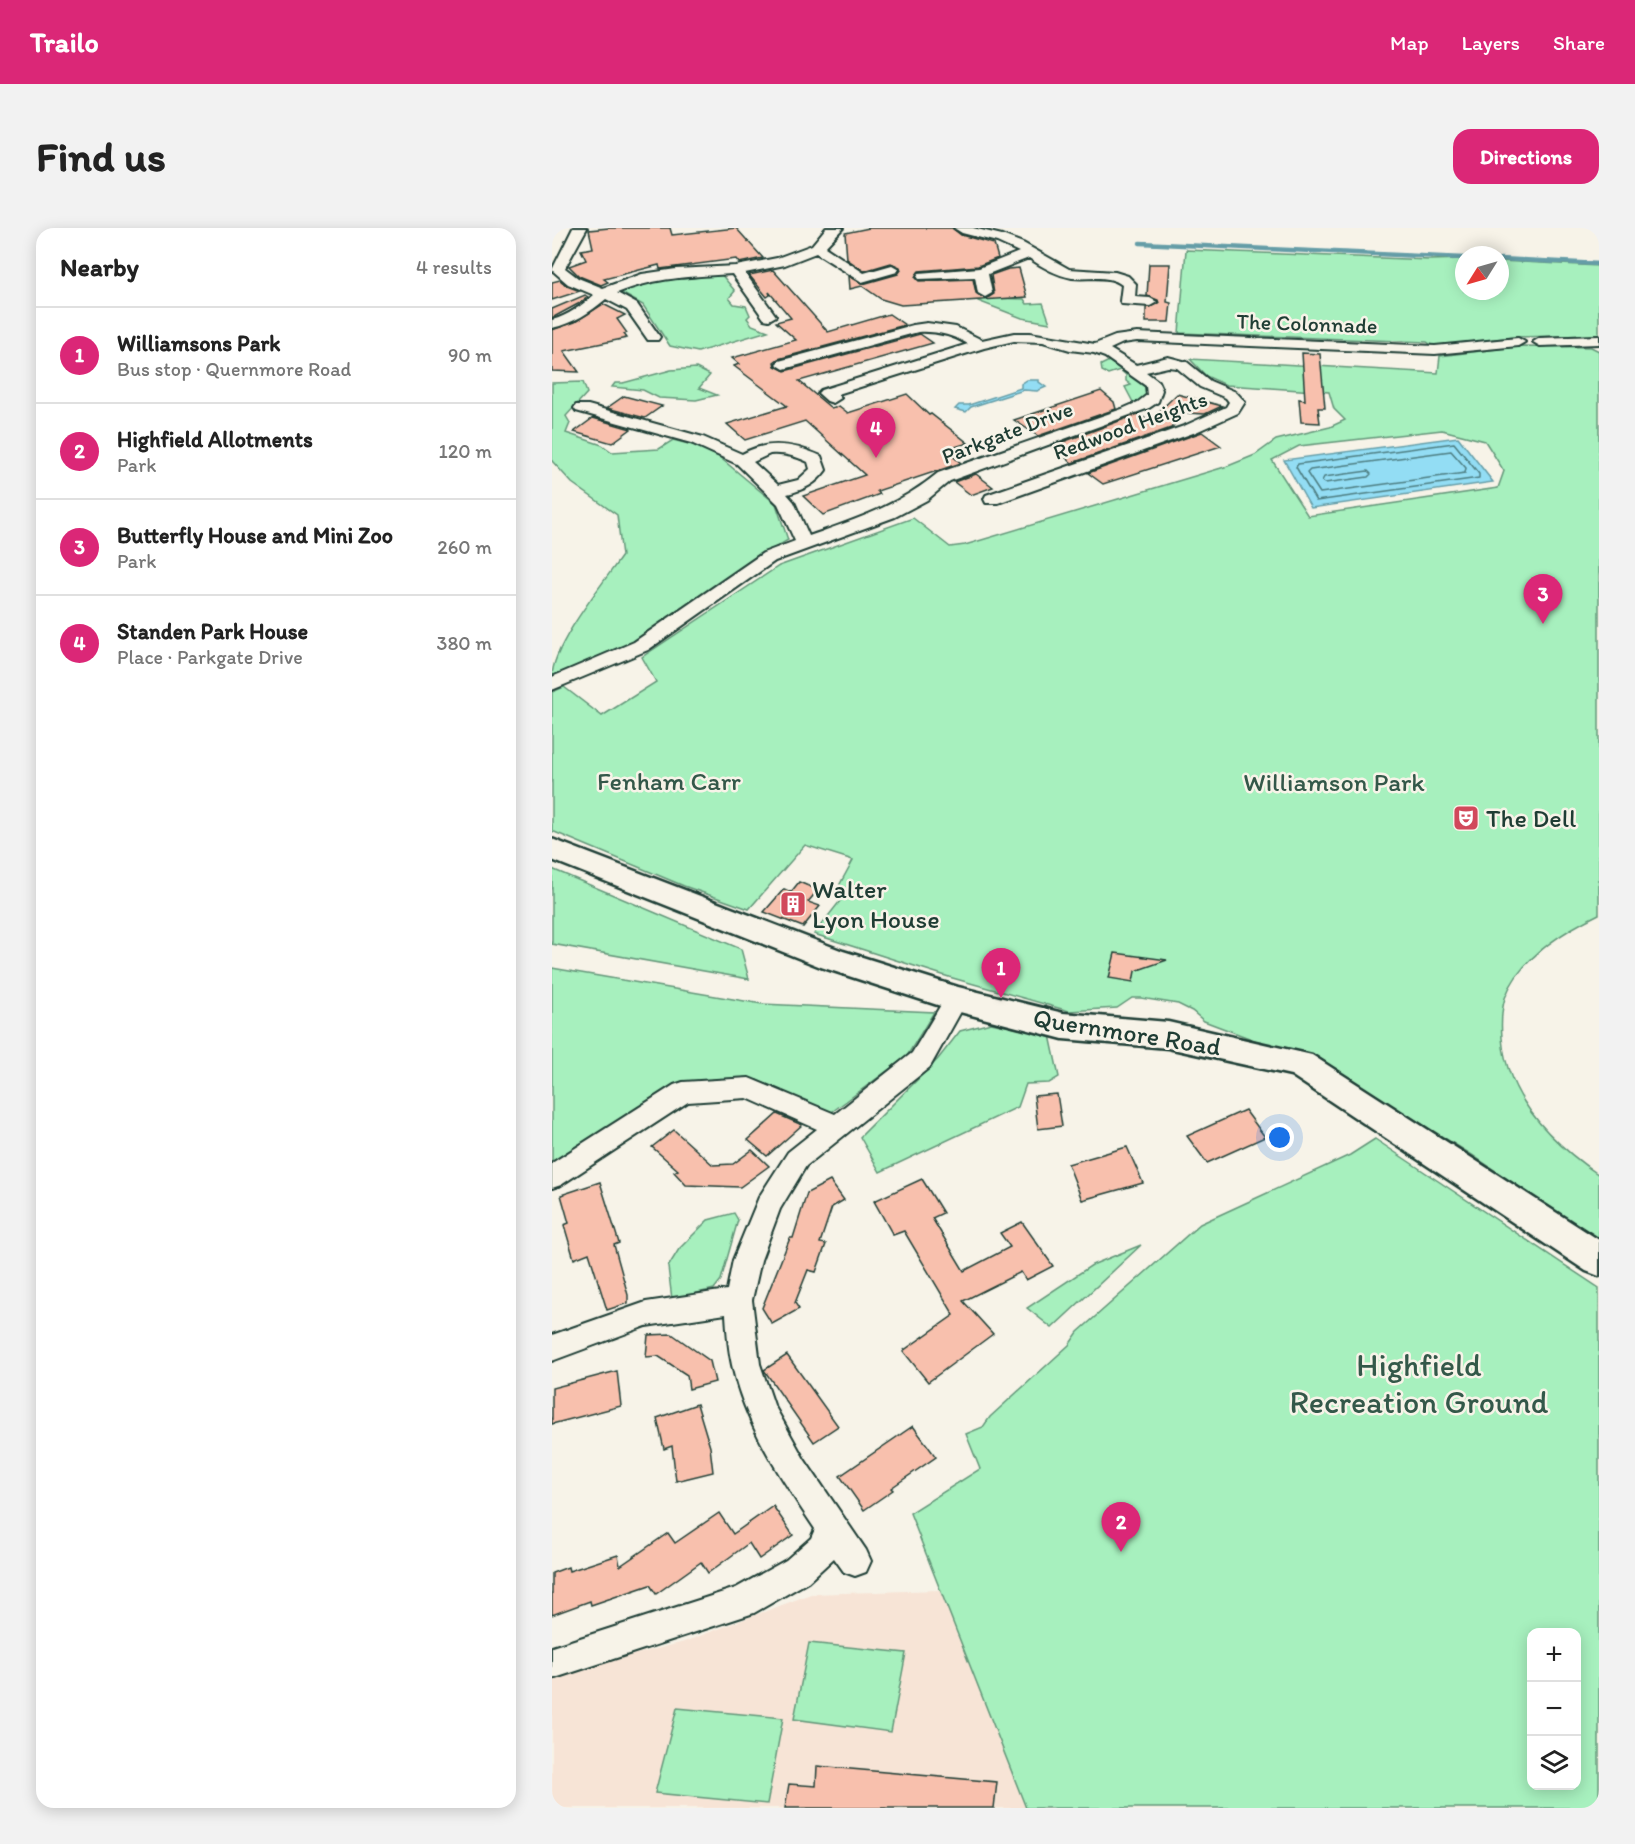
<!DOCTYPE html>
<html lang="en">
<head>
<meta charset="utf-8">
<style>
	body { margin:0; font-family:Itim,sans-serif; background:#f2f2f2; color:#222 }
	.controls { position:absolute; right:18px; bottom:18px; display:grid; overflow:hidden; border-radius:12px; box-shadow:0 3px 15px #0003 }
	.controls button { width:54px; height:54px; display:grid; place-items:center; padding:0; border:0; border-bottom:2px solid #e0e0e0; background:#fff; color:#222; font:30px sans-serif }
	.compass { position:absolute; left:903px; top:18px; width:54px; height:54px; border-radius:50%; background:#fff; box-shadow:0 3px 15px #0003; rotate:233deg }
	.you { position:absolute; left:728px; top:910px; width:21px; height:21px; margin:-15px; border:4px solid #fff; border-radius:50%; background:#1a73e8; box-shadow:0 0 0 9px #1a73e833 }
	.badge { display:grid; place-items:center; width:39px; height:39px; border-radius:50%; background:#db2777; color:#fff; font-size:20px; font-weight:700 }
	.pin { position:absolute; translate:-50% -50px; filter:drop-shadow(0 2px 3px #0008) }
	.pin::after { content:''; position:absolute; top:32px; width:21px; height:18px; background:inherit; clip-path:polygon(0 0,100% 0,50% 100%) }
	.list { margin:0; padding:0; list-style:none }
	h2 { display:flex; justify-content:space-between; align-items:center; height:78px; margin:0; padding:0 24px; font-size:26px }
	h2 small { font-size:20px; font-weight:400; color:#767676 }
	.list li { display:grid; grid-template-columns:39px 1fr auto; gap:18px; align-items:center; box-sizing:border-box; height:96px; padding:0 24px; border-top:2px solid #e0e0e0 }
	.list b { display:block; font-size:22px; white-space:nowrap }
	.list p { margin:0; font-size:20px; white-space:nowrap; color:#767676 }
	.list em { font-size:20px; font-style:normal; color:#767676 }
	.icon { flex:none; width:33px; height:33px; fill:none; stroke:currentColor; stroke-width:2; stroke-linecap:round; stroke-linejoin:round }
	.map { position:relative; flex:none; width:1047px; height:1580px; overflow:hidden; border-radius:18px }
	header { display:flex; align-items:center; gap:36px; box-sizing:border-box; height:84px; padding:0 30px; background:#db2777; color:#fff }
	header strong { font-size:28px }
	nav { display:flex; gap:33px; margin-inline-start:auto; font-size:21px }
	.intro { display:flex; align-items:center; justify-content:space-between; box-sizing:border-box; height:144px; padding:0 36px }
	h1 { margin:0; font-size:42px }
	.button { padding:15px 27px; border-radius:18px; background:#db2777; color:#fff; font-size:21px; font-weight:700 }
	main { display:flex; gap:36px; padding:0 36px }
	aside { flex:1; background:#fff; border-radius:18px; box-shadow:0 3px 15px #0003 }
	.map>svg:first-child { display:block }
	.built { fill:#f7e4d6 }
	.green { fill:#a7f0be; stroke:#639679; stroke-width:1.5; fill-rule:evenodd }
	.water { fill:#93ddf4; stroke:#659da7; stroke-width:1.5 }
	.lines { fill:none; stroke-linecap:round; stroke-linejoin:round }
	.shore { stroke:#4d7d81; stroke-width:1.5 }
	.stream { stroke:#659da7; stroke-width:4.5 }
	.building { fill:#f8c0ad; stroke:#1f3d34; stroke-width:1.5 }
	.street-casing { stroke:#1f3d34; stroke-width:4 }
	.secondary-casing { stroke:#1f3d34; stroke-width:5 }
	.street { fill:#f7f3e8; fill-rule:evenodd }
	.secondary { fill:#f7f3e8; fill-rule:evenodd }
	.labels { text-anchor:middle; stroke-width:5; stroke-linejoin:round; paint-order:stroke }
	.far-street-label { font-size:22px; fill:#1f3d34; stroke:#f7f3e8 }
	.park-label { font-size:26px; fill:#335849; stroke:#f7f3e8 }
	.poi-label { font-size:26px; fill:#1f3d34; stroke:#f7f3e8; text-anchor:start }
	.street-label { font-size:26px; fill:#1f3d34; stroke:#f7f3e8 }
	.near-park-label { font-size:32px; fill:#335849; stroke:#f7f3e8 }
</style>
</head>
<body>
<header>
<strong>Trailo</strong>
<nav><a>Map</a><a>Layers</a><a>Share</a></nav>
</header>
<div class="intro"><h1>Find us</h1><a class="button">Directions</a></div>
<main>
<aside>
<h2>Nearby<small>4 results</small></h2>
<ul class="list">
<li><span class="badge">1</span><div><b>Williamsons Park</b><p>Bus stop · Quernmore Road</p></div><em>90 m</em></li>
<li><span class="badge">2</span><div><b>Highfield Allotments</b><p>Park</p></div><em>120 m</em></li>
<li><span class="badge">3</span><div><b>Butterfly House and Mini Zoo</b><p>Park</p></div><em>260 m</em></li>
<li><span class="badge">4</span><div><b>Standen Park House</b><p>Place · Parkgate Drive</p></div><em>380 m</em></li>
</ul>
</aside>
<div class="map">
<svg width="1047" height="1580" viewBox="0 0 1047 1580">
	<rect width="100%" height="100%" fill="#f7f3e8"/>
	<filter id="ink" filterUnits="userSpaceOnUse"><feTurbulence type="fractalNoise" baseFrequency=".0167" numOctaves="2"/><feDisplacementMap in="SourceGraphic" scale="12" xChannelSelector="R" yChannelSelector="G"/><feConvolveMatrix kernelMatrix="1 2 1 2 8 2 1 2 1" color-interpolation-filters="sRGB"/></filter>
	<g filter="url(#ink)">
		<polygon class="built" points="388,1362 474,1580 0,1580 0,1447 132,1414 259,1366"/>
		<g class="green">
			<polygon points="634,22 878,32 912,31 912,63 948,63 948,33 1047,38 1047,107 961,109 881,118 875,114 627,105"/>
			<path d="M169,46L183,63L177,70L182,76L194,78L198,87L195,90L200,97L216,103L146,124L118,118L91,77L66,63C81,58 116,44 131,51Z"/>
			<polygon points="438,66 440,70 472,71 475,76 491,75 498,95 470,90 426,73 426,67"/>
			<path d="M970,118L1039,119L1047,123V686C1012,703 967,731 953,770C949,783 949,797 950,810C955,870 1000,915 1047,947V1013L920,927L784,843L652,793L640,783L626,776L589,770H580L565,780L517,783L397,749L262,706L288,673V656L301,632L253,617L197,681L132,658L0,603V464L12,459L50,488L104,454L90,429L227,338L361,290L398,319L413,317L676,238L703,227L724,212L778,199L793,192L782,181L777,164L674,157L654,148L638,131L886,145L888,128ZM890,202L933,213L952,243L946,260L756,288L720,232L747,218Z"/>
			<path d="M557,133L594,159C596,169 590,172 582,176L573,159L579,157L574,153V147L568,142L556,146L550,143L549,137Z"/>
			<polygon points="144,140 158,147 147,160 165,167 144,172 107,170 91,162 60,159 63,155 71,155 119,142"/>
			<path d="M31,154L35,165L14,188L18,195L14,205L50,217L60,224L107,221L121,212L148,219L166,228L224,276L236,312L195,336L73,422L0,449C0,418 51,355 70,328L65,287L20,255L0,233V155Z"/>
			<polygon points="0,641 189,721 197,751 0,716"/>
			<polygon points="0,740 210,776 382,784 355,828 277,886 205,852 133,857 0,941"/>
			<polygon points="439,795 498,807 507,849 497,855 474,856 466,879 328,944 308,909 386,831 408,803"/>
			<path d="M823,911L1047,1060V1580H474L358,1285L428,1241L414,1206L431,1199L438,1189L517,1117L526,1104L648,996L798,927ZM980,1404H1024V1558H980Z"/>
			<polygon points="182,985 186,992 169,1052 162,1061 120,1071 116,1039 127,1021 156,992"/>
			<polygon points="589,1017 500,1100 475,1080 540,1037"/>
			<polygon points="257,1415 354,1425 339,1504 242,1491"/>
			<polygon points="125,1480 231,1490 215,1576 103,1565"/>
		</g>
		<g class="water">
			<polygon points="475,152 487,152 487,154 494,159 485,163 472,162 419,179 414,184 403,181 407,177 417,177 469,160 469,156"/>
			<polygon points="906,209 941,254 759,280 732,232"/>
		</g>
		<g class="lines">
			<g class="shore">
				<polygon points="902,215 927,246 927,250 764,273 744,239 746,236"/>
				<polygon points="899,223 914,240 913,245 768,265 755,245 758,242"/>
				<polygon points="816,243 819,246 816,249 773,255 770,253 772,249"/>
			</g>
			<g class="stream">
				<polyline points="588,15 912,30"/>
				<polyline points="948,31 1047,36"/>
			</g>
		</g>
		<g class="building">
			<polygon points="57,0 118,0 120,7 184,0 211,30 187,35 184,31 108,41 107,37 52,51 56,54 49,57 27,48 17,38 34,32 29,22 41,20 37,2"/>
			<polygon points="317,0 400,0 409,7 442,16 446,30 426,38 367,43 363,49 367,53 421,51 424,65 434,71 442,66 439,47 456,41 467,40 475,69 349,77 329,71 310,58 298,61 297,48 311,56 346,46 349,42 348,39 339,35 312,43 295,31 293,5"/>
			<polygon points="597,36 618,36 615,74 619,75 617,94 594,94 594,80 607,75 606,72 595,68"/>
			<polygon points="221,42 276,104 337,86 353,97 226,131 222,134 223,138 233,143 368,106 381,115 247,153 279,180 287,178 296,185 355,166 377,187 379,186 416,215 393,222 409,235 325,263 328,266 271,287 251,268 313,247 253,193 193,212 175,196 235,178 182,138 187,136 180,130 244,112 224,94 239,90 217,64 218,67 215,69 197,47"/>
			<polygon points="8,52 15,58 28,63 0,72 0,54"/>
			<polygon points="33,67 36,69 26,76 0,90 0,81"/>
			<polygon points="51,76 73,87 65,91 75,105 72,106 75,110 12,123 27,144 0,143 0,102 23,94"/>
			<polygon points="750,125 768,126 773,180 766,180 768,195 749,194 747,171 753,172"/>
			<polygon points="549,163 562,174 564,181 486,208 462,192"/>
			<polygon points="625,166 670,178 653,186 634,185 619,200 520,235 500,218 586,186 597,193"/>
			<polygon points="72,168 110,178 93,190 55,180"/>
			<polygon points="41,190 79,201 60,215 22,204"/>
			<polygon points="650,204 669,218 551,256 536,245"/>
			<polygon points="424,246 441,259 419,267 402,254"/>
			<polygon points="247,654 266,662 256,674 268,678 251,699 212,684 232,661 239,664"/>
			<polygon points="563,725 615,732 583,743 581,754 557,750"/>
			<polygon points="505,866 510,898 486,901 482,868"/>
			<polygon points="693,882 713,909 655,935 635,908"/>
			<polygon points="225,886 250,897 215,928 196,912"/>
			<polygon points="122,902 161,937 181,936 200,922 217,938 188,959 134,957 122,944 126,942 100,919"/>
			<polygon points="575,919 591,955 530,972 516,936"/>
			<polygon points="370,951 391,985 380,990 412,1043 458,1019 448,1005 470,994 501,1038 474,1052 469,1044 411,1073 441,1106 376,1154 351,1123 402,1087 352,1003 341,1007 322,973"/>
			<polygon points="278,953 292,972 280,979 268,1015 274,1016 264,1044 256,1042 243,1075 247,1081 220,1096 210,1080 238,1010 241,1010 255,965"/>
			<polygon points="48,954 67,1015 62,1017 76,1067 76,1075 55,1082 37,1025 22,1031 12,997 17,995 9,967"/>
			<polygon points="120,1106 158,1133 163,1154 137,1161 135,1147 106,1128 94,1129 96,1107"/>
			<polygon points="235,1127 286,1198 262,1214 212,1142"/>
			<polygon points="65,1143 69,1178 0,1196 0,1160"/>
			<polygon points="145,1176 158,1219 161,1244 124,1253 120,1218 112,1221 105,1190"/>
			<polygon points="361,1198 384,1229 339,1260 341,1262 312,1282 288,1248"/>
			<polygon points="221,1278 241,1307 207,1331 197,1315 156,1345 149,1334 104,1366 98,1357 39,1377 38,1373 0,1387 0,1345 16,1339 17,1343 66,1327 68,1338 116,1305 123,1315 167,1285 181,1306"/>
			<polygon points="265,1538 445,1554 442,1580 233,1580 237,1556 264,1558"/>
		</g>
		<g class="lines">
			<defs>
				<g id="street">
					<path d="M21,0H35L13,40L26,50L51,60L90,46L124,41L184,38L225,30L260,17L274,0H291L273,19L312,45L340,37L347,41L345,44L310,54L264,25L233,37L193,45L224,88L217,92L212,91L180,46C137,49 105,49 65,65L85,76L108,109L106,112H96L75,82L54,71C37,85 22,95 0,100V92C16,88 30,77 42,67L16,56L0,42Z"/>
					<path d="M402,0H421L450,7L471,15L517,41L563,44L576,48L584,56L583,69L598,70L605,74L598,78L570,76L568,73L570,57C556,46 536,52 520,50C504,47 490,39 477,30L436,46L440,65L433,69L426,65L423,49L367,51L365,48L367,45L427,40L467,24L445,14L410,5Z"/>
					<path d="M375,95L404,99L430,112L462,105H478L543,116L563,108L585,105L883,118L966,110L973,114L966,118L883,126L585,113L571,115L558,121L584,137L616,129L635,134L658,153L684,164L693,174L686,185L644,204L446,275H434L432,271L434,267L632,198L674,179L677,174L674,170L648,159L625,140L616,139L594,144L606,153L610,162L606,174L597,180L398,253L375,272L343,289L223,333L96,422L0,462V449L82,414L211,325L243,313L226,276L185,236L139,215L24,183L22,180L24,177H36L151,209L190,226C216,211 243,216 269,228L274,242C264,256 252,262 235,266L242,274L257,308C305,291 346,278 386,245L570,181L586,174L595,167L594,158L553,129L542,125L518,122L491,114L462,113L432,120L286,166L289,170L281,175L275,173L266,165L269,162L416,116C400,107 385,103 366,104L232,141L224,136L227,133L361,97ZM218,226C232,225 243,228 256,234L258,241L246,252L226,257L201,234Z"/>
					<polygon points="1047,108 1047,116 988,118 981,114 988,110"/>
					<path d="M404,762L412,765L416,771L378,839L254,938L228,981L209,1032L200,1072L208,1136L222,1177L252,1231L314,1322L319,1333L314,1344L303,1348L292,1344L282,1330L256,1354L202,1385L0,1451V1419L184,1360L234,1332L259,1310L263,1301C229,1250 193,1197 180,1137C176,1120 175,1103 174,1086L94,1098L0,1133V1107L94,1074L175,1062L181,1032L207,969L236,924L265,901L195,870L136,874L9,957L0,960V935L122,857L131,854L197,850L283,886L360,825L396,765Z"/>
				</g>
				<polygon id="secondary" points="0,611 291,723 406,759 511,785 616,794 760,827 1047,1012 1047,1048 1034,1043 739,847 616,820 511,811 404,783 269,739 0,632"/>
			</defs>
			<use href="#street" class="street-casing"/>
			<use href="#secondary" class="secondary-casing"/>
			<use href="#street" class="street"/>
			<use href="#secondary" class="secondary"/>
		</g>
	</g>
	<defs>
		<symbol id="theatre-square" viewBox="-11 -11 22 22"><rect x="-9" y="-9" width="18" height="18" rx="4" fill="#d1495b" stroke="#f7f3e8"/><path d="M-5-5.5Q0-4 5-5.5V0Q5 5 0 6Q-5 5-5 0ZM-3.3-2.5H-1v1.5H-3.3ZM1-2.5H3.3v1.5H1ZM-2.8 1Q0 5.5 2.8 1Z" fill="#fff"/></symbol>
		<symbol id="building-square" viewBox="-11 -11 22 22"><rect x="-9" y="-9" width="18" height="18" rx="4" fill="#d1495b" stroke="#f7f3e8"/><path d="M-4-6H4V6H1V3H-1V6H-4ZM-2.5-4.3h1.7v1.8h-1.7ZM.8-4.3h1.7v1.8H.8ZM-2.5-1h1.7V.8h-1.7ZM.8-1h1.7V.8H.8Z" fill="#fff"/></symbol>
	</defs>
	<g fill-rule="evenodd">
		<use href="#theatre-square" x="899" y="575" width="30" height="30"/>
		<use href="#building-square" x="226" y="661" width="30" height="30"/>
	</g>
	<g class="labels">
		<g class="far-street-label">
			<text transform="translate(755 95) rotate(2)" y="8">The Colonnade</text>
			<text transform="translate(578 197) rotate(-20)" y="8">Redwood Heights</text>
			<text transform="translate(455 204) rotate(-21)" y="8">Parkgate Drive</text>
		</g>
		<g class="park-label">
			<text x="117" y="562">Fenham Carr</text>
			<text x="782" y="563">Williamson Park</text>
		</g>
		<g class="poi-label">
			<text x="934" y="599">The Dell</text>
			<text x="260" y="670">Walter<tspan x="260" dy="30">Lyon House</tspan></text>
		</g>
		<g class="street-label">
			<text transform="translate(575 804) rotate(9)" y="9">Quernmore Road</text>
		</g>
		<g class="near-park-label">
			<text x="867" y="1148">Highfield<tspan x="867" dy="37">Recreation Ground</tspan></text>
		</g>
	</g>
</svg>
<div class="controls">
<button>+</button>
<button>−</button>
<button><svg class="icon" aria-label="layers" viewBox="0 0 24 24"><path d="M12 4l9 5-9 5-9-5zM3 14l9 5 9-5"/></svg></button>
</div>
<svg class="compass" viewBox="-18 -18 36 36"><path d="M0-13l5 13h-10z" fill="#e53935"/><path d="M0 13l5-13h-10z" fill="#767676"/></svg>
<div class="you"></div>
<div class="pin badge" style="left:449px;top:770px">1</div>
<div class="pin badge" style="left:569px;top:1324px">2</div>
<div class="pin badge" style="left:991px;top:396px">3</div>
<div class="pin badge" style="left:324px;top:230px">4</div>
</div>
</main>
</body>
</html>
